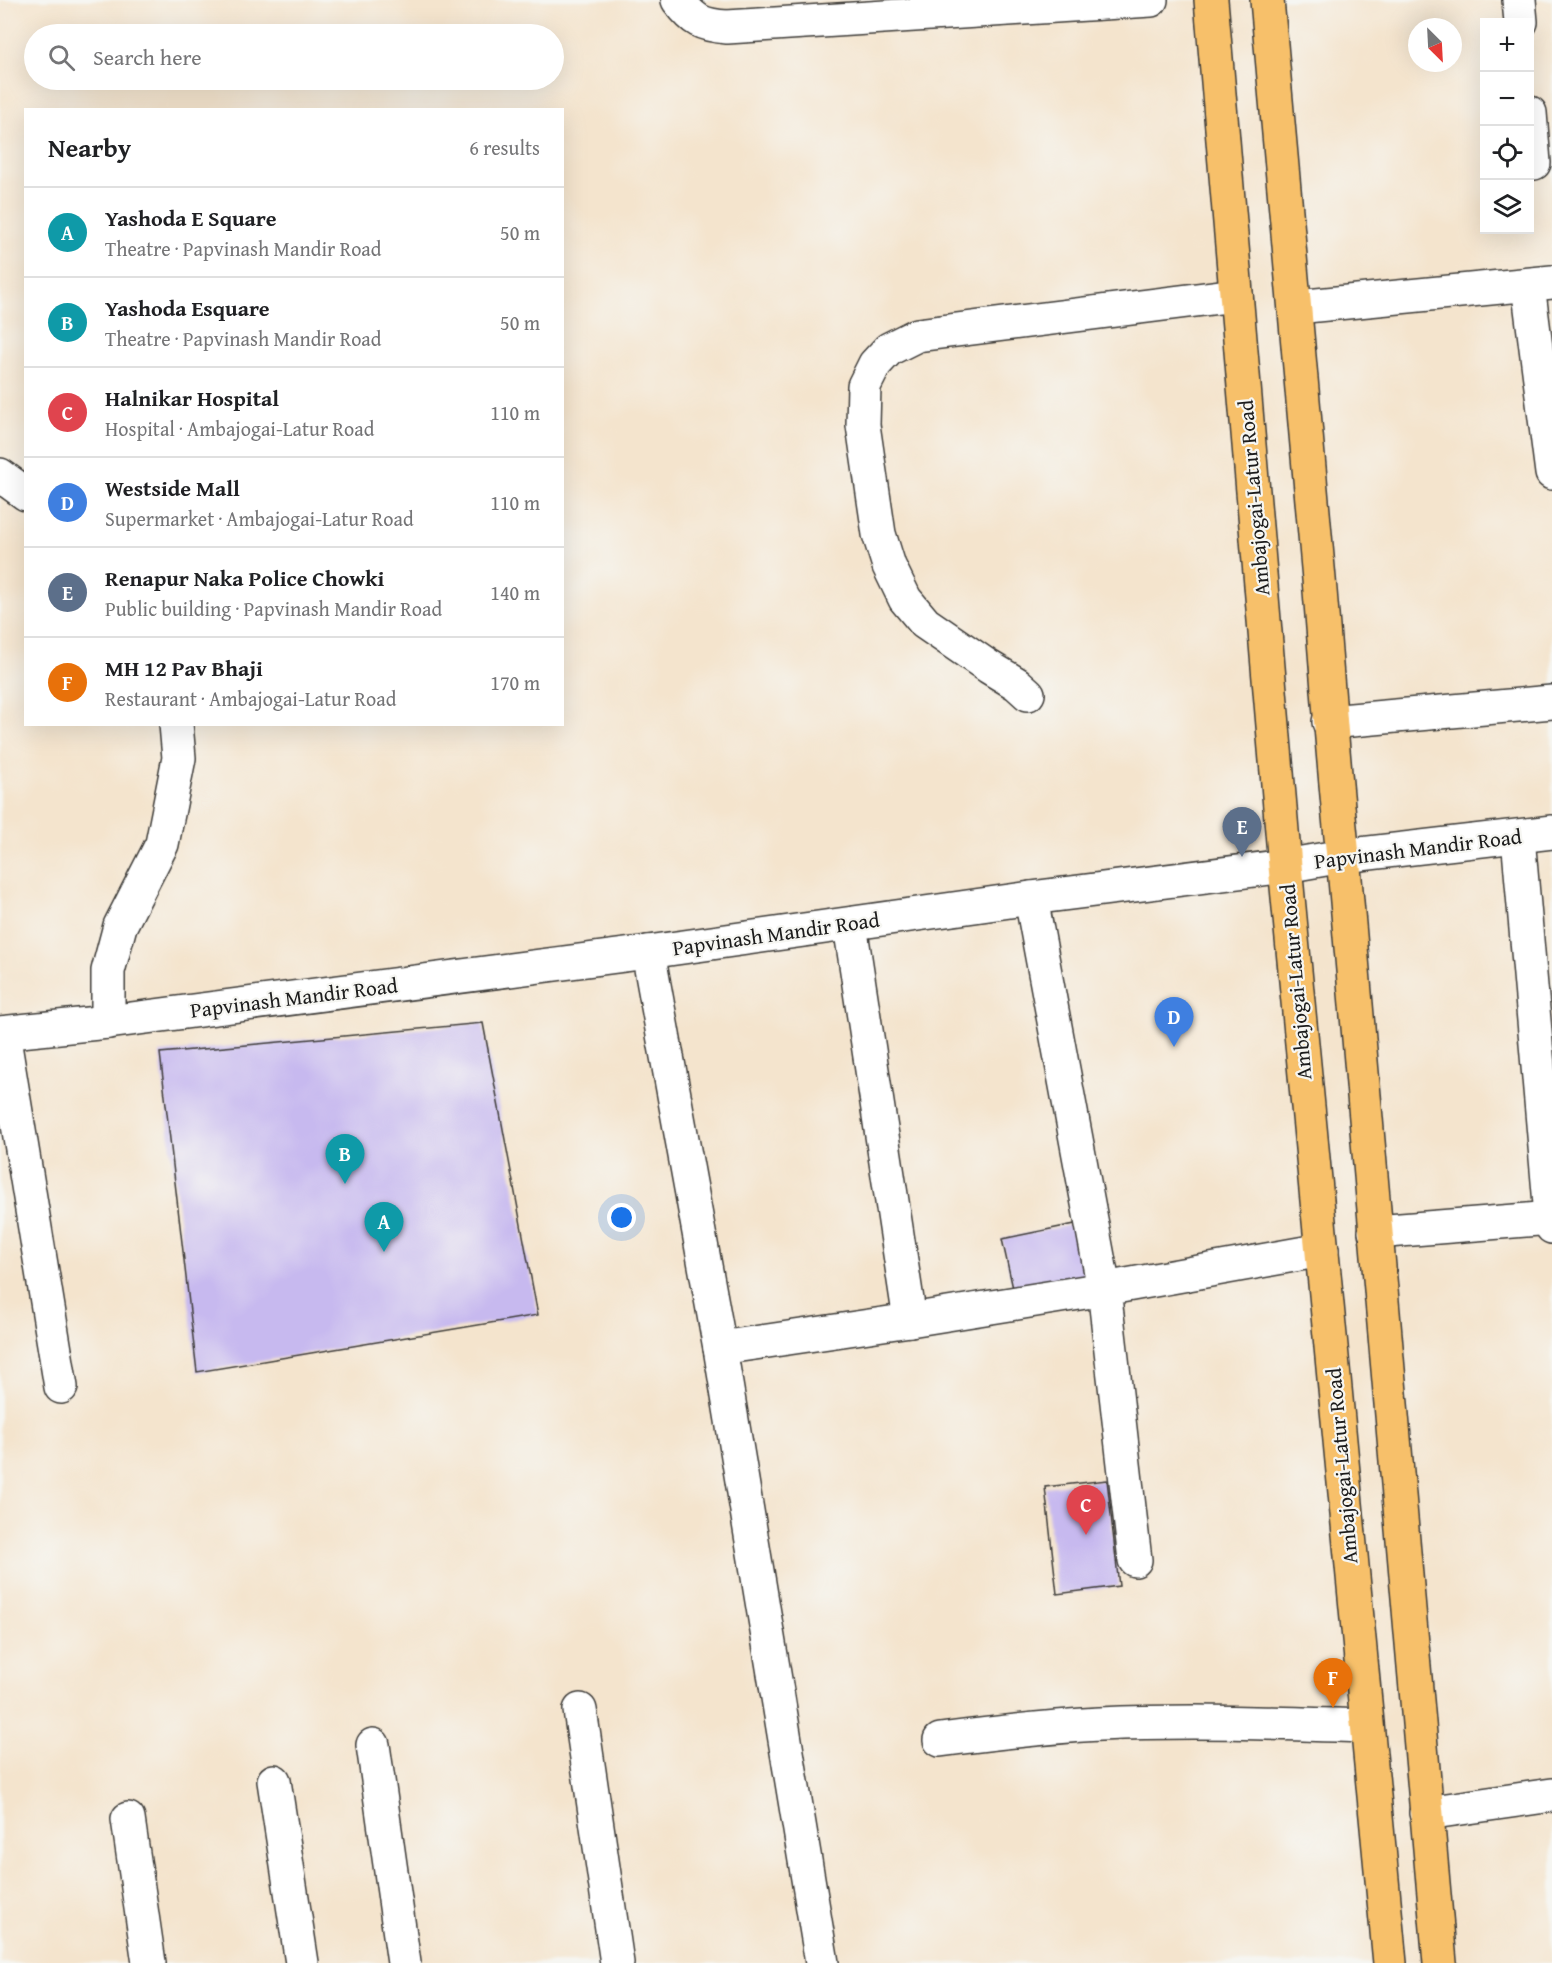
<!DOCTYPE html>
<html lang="en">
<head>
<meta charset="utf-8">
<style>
	body { margin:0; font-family:"Gentium Book Plus",serif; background:#f6f6f6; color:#202124 }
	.controls { position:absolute; right:18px; top:18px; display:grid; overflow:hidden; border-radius:0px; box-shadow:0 6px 24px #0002 }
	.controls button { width:54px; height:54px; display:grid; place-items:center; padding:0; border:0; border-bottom:2px solid #e0e0e0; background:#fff; color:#202124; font:30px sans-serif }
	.compass { position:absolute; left:1408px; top:18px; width:54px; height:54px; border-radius:50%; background:#fff; box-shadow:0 6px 24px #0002; rotate:156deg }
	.you { position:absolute; left:622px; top:1218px; width:21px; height:21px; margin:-15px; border:4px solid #fff; border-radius:50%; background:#1a73e8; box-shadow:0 0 0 9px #1a73e833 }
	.badge { display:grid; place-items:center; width:39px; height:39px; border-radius:50%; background:#1a73e8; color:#fff; font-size:20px; font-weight:700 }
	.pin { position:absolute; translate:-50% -50px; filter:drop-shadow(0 2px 3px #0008) }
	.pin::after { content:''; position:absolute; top:32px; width:21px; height:18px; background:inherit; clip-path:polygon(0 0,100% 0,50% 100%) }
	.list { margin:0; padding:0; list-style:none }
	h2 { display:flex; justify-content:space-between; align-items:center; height:78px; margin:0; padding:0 24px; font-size:26px }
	h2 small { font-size:20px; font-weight:400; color:#757577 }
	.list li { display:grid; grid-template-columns:39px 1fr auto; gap:18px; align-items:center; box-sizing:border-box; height:90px; padding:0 24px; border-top:2px solid #e0e0e0 }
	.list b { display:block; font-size:22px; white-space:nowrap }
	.list p { margin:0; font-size:20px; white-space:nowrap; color:#757577 }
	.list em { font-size:20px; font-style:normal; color:#757577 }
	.icon { flex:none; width:33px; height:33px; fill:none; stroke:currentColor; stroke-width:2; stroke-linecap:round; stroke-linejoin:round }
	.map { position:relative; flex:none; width:1552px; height:1963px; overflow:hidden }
	.search { position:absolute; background:#fff; box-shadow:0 6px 24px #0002; left:24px; top:24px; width:540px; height:66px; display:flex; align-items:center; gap:15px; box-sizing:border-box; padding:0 21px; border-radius:33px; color:#757577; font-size:22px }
	.panel { position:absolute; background:#fff; box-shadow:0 6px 24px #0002; left:24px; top:108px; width:540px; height:618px; border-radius:0px }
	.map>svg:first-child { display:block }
	.building { fill:#c7b9ef }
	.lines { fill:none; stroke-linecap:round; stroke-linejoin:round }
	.minor-casing { stroke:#3c3a37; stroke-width:36 }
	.major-casing { stroke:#3c3a37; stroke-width:36 }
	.minor { stroke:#fff; stroke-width:33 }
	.major { stroke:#f7c06b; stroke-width:33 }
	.labels { text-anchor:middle; stroke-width:4.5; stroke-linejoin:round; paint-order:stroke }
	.street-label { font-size:21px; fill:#1c1c1c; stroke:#f6f6f2 }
</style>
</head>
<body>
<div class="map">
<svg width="1552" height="1963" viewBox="0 0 1552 1963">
	<rect width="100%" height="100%" fill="#f6f6f2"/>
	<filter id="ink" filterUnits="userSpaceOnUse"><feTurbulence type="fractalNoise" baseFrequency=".0167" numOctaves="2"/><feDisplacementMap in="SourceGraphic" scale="12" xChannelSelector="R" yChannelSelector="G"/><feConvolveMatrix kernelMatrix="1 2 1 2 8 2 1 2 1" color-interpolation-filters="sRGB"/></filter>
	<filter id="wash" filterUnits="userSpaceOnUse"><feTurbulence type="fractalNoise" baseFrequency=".008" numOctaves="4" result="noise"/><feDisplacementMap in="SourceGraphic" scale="24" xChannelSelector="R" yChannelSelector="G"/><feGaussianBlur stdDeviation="1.35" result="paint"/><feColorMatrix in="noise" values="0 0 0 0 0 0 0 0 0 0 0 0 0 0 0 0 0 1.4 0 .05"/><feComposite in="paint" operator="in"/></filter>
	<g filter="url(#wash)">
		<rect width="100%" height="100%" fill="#f4e4cd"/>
		<g id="blocks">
			<g class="building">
				<polygon points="483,1023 538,1315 197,1372 160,1053"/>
				<polygon points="1080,1223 1091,1277 1014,1293 1002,1239"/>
				<polygon points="1107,1480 1119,1586 1057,1594 1045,1487"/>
			</g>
		</g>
	</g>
	<g filter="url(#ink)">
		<use href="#blocks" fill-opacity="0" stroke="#3c3a37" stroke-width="1.5"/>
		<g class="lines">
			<defs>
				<g id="minor">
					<path d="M678,0C694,21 701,25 727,27L1151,0"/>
					<polyline points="1519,0 1521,22"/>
					<polyline points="1530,113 1534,163"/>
					<polyline points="1528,285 1552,473"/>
					<polyline points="1296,307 1552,282"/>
					<polyline points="0,475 26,494"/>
					<polyline points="1028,694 1017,684 989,667 925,623 905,599 889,566 879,534 863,425 864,386 875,364 889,349 917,335 1236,295"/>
					<polyline points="1329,722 1552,702"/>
					<polyline points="1518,837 1552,1227"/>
					<polyline points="850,925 910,1320"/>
					<polyline points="648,952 720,1348 822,1963"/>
					<polyline points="108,1022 108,971 120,926 162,844 179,758 176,724"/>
					<polyline points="0,1033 108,1022 648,952 1031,898 1285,866 1343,856 1552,832"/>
					<polyline points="3,1033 61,1387"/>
					<polyline points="1375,1232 1552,1218"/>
					<polyline points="720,1348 910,1320 1104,1289 1031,898"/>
					<polyline points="1135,1560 1104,1289 1322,1250"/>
					<polyline points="580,1710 617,1963"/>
					<path d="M940,1740C993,1733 1047,1727 1100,1724C1189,1720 1278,1723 1366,1726"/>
					<polyline points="373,1745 404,1963"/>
					<polyline points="274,1781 302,1963"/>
					<polyline points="1426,1813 1552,1795"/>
					<polyline points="128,1819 149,1963"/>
				</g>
				<g id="major">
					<polyline points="1211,0 1285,866 1390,1963"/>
					<path d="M1267,0C1286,193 1303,386 1319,579C1327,672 1333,764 1343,856L1440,1963"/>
				</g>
			</defs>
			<use href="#minor" class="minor-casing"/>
			<use href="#major" class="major-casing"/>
			<use href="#minor" class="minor"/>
			<use href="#major" class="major"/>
		</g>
	</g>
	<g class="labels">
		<g class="street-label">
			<text transform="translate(1254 498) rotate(-95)" y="7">Ambajogai-Latur Road</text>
			<text transform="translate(1418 849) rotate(-7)" y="7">Papvinash Mandir Road</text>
			<text transform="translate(776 934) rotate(-8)" y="7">Papvinash Mandir Road</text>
			<text transform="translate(1296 982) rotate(-95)" y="7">Ambajogai-Latur Road</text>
			<text transform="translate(294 998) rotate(-7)" y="7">Papvinash Mandir Road</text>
			<text transform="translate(1342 1466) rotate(-95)" y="7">Ambajogai-Latur Road</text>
		</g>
	</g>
</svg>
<div class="controls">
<button>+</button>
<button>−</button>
<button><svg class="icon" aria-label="locate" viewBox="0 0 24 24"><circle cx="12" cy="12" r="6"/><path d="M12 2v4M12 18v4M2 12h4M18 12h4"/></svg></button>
<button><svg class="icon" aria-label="layers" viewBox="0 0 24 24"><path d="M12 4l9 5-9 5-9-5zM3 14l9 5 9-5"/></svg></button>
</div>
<svg class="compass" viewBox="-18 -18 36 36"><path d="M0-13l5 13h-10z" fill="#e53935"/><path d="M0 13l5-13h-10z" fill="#757577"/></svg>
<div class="you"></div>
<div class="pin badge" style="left:384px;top:1252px;background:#0f9aa8">A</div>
<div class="pin badge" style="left:345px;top:1184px;background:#0f9aa8">B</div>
<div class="pin badge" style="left:1086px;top:1535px;background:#e0444e">C</div>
<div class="pin badge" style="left:1174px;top:1047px;background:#3f7fe0">D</div>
<div class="pin badge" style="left:1242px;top:857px;background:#5c6f8a">E</div>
<div class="pin badge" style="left:1333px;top:1708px;background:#e8710a">F</div>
<div class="search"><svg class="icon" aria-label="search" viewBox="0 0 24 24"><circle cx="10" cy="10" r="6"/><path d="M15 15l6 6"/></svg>Search here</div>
<section class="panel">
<h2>Nearby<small>6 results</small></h2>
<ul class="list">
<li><span class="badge" style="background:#0f9aa8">A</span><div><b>Yashoda E Square</b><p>Theatre · Papvinash Mandir Road</p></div><em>50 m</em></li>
<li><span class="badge" style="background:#0f9aa8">B</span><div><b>Yashoda Esquare</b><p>Theatre · Papvinash Mandir Road</p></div><em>50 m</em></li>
<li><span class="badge" style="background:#e0444e">C</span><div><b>Halnikar Hospital</b><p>Hospital · Ambajogai-Latur Road</p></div><em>110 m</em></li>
<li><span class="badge" style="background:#3f7fe0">D</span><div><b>Westside Mall</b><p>Supermarket · Ambajogai-Latur Road</p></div><em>110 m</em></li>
<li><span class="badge" style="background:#5c6f8a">E</span><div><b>Renapur Naka Police Chowki</b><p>Public building · Papvinash Mandir Road</p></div><em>140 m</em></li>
<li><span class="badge" style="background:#e8710a">F</span><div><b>MH 12 Pav Bhaji</b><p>Restaurant · Ambajogai-Latur Road</p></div><em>170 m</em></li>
</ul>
</section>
</div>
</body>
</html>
